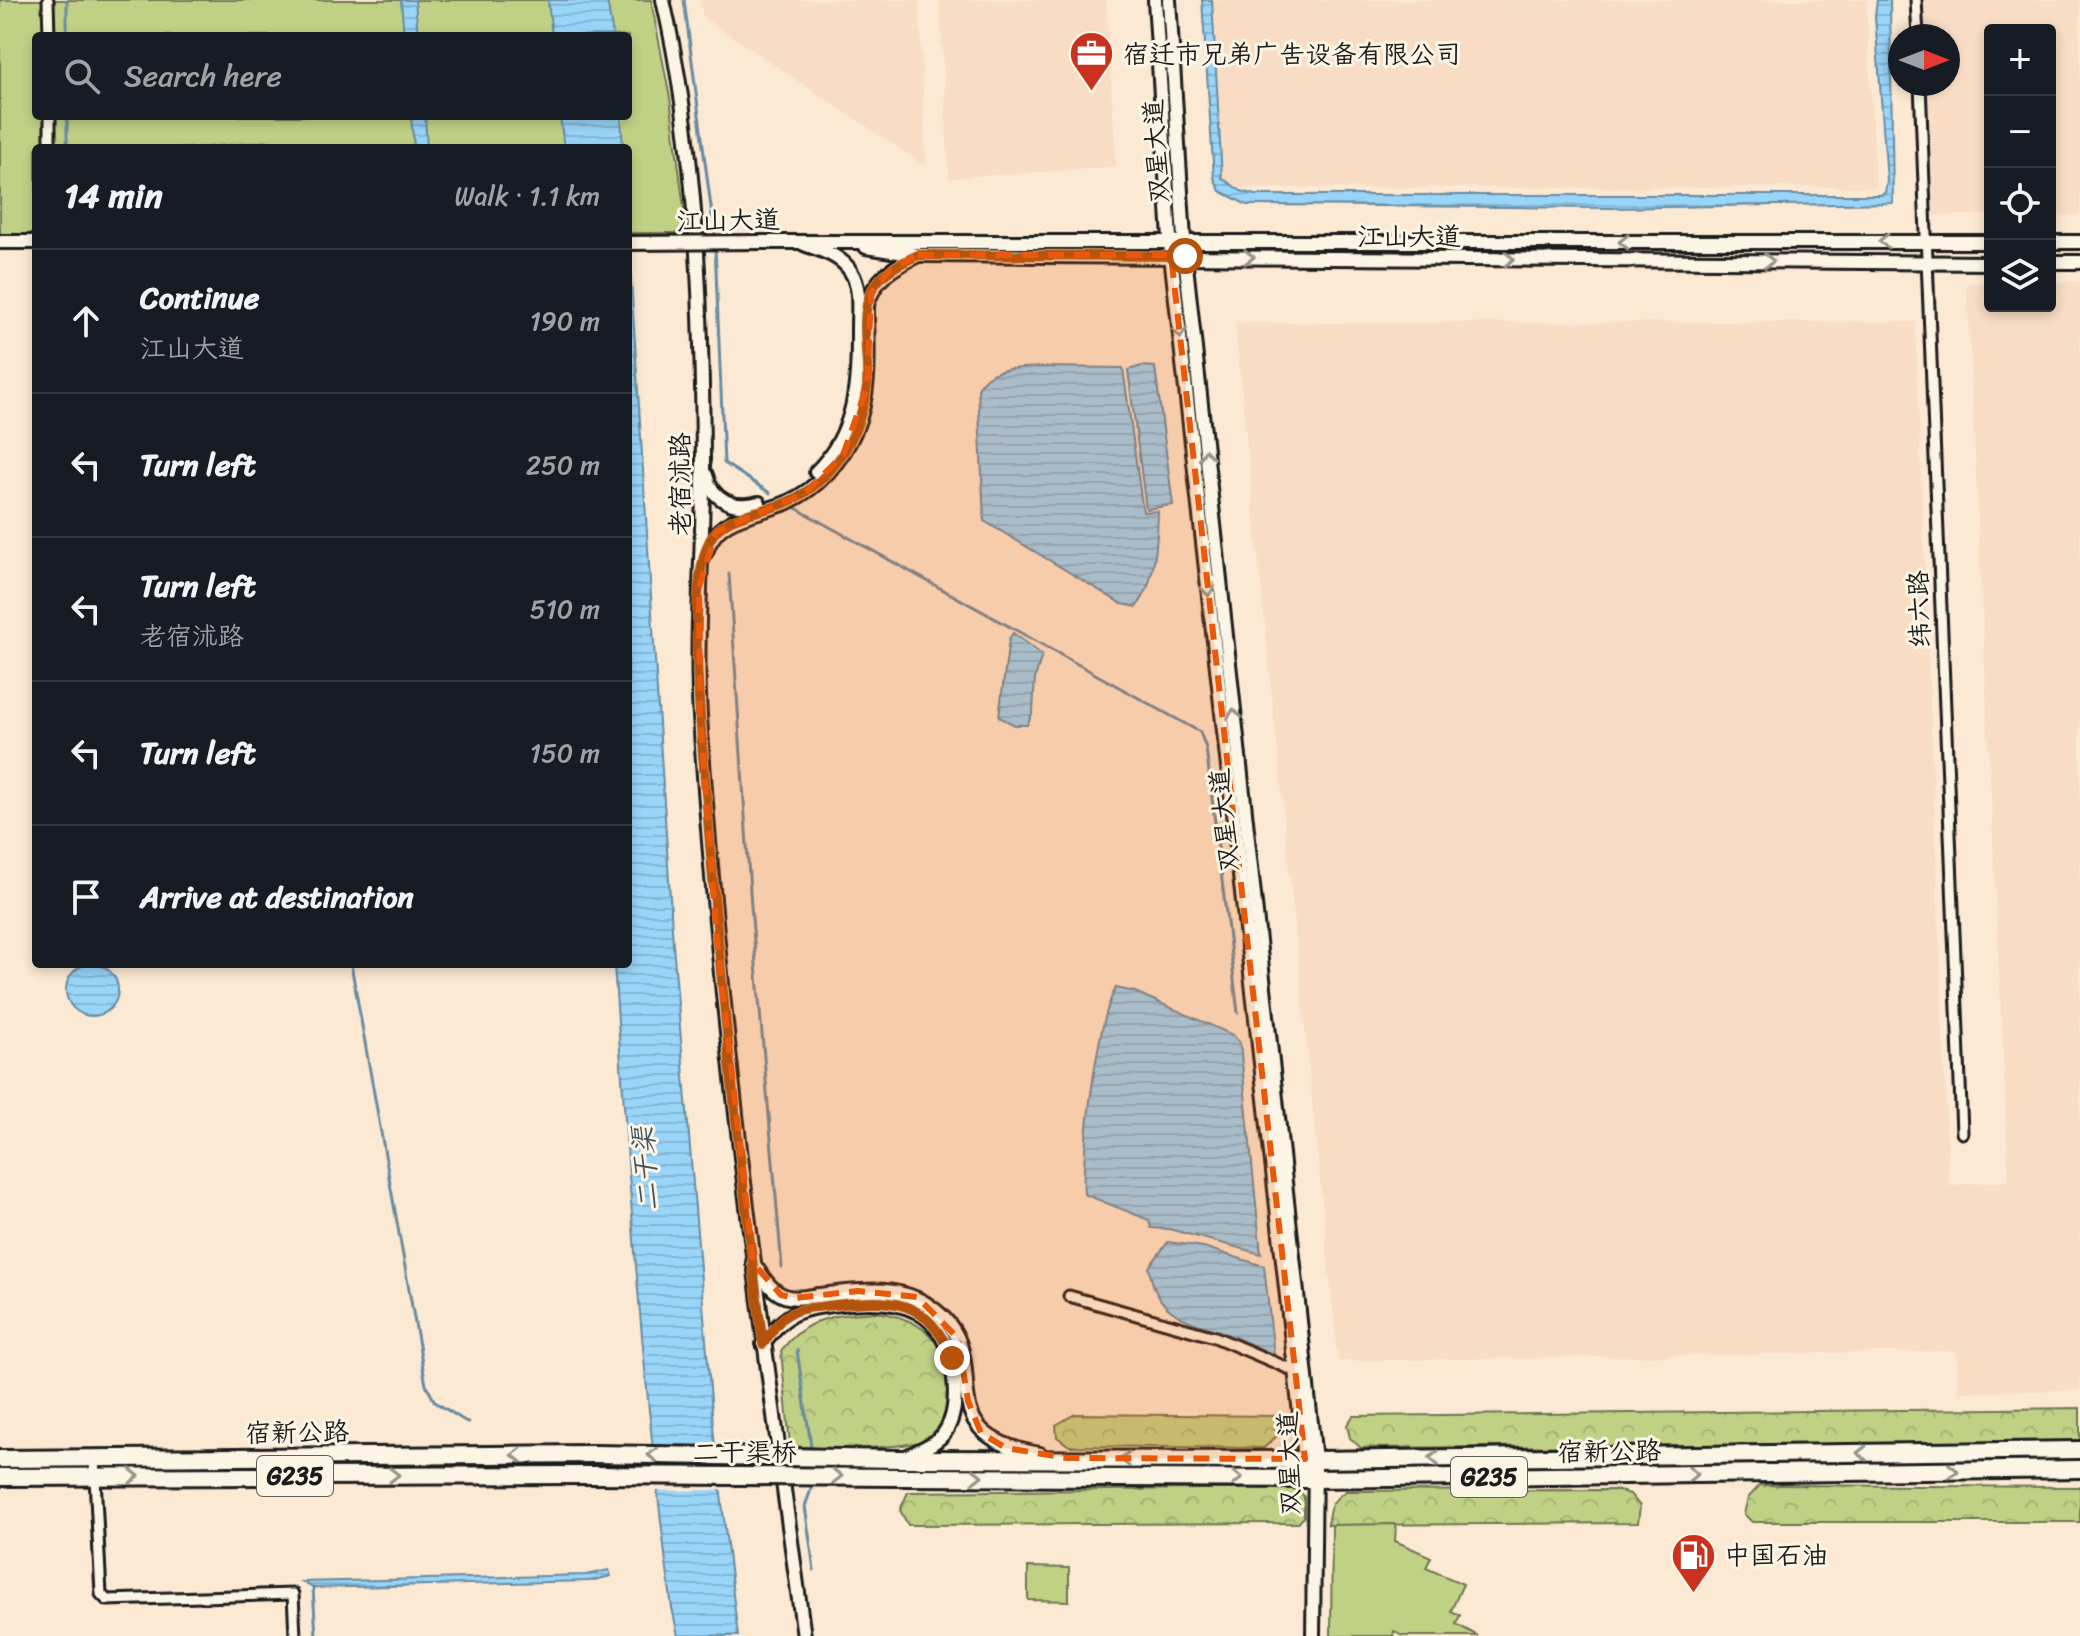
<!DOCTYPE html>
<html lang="en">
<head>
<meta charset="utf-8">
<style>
	body { margin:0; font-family:Sriracha,"LXGW WenKai TC",sans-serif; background:#20242c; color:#f1f3f6 }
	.controls { position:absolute; right:24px; top:24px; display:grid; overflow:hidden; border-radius:8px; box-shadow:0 4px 12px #0003 }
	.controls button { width:72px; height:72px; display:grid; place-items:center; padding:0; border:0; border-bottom:2px solid #363941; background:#171b24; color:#f1f3f6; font:40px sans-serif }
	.compass { position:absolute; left:1888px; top:24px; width:72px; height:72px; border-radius:50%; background:#171b24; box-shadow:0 4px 12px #0003; rotate:90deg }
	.stop { position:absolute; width:24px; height:24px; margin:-18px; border:6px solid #b45309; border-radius:50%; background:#fff }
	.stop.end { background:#b45309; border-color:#fff; box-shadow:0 2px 8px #0008 }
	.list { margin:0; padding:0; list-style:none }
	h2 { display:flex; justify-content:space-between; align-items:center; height:104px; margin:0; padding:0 32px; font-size:34px }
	h2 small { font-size:26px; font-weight:400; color:#9ea1a6 }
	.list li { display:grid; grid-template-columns:52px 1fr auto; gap:24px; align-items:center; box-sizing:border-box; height:144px; padding:0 32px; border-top:2px solid #363941 }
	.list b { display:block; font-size:30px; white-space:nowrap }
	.list p { margin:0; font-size:26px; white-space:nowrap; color:#9ea1a6 }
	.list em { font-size:26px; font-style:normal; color:#9ea1a6 }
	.icon { flex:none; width:44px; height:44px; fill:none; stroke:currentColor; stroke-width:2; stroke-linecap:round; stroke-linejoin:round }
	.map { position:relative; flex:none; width:2080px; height:1636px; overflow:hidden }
	.search { position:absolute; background:#171b24; box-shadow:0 4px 12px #0003; left:32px; top:32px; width:600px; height:88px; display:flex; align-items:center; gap:20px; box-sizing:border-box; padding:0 28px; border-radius:8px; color:#9ea1a6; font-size:30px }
	.panel { position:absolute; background:#171b24; box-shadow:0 4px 12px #0003; left:32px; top:144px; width:600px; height:824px; border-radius:8px }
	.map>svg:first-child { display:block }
	.built { fill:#f8dcc4 }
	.forest { fill:url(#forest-crowns); stroke:#6e7651; stroke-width:2 }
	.green { fill:#c0d186; stroke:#6e7651; stroke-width:2; fill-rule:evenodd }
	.water { fill:url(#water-rules); stroke:#678ba1; stroke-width:2 }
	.pier { fill:#fce9d3 }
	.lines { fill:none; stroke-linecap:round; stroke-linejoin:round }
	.stream { stroke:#678ba1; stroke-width:3 }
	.street-casing { stroke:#1c1c1c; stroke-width:15 }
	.secondary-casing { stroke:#1c1c1c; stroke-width:18 }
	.highway-casing { stroke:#1c1c1c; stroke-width:22 }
	.street { stroke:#fcf5e5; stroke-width:9 }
	.secondary { stroke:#fcf5e5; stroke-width:12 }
	.highway { stroke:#fcf5e5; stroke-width:16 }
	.secondary-bridge-casing { stroke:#1c1c1c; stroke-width:18; stroke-linecap:butt }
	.highway-bridge-casing { stroke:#1c1c1c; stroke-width:22; stroke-linecap:butt }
	.secondary-bridge { stroke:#fcf5e5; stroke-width:12 }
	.highway-bridge { stroke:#fcf5e5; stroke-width:16 }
	.oneway { stroke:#97938b }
	.route { stroke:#b45309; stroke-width:10 }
	.marked { fill:#e8590c; fill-opacity:0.2; stroke:#e8590c; stroke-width:6; stroke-dasharray:16 10; stroke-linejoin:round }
	.labels { text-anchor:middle; stroke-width:6; stroke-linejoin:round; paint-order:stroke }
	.shield { fill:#fcf5e5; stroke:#5f5d58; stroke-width:2 }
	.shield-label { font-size:24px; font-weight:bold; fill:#1c1c1c }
	.poi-label { font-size:26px; fill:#1c1c1c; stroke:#fcf5e5; text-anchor:start }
	.street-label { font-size:26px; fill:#1c1c1c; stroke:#fcf5e5 }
	.water-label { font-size:28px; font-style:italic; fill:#42545e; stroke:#fcf5e5 }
</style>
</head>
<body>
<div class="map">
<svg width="2080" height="1636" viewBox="0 0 2080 1636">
	<defs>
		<pattern id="forest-crowns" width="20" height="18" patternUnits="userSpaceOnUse" patternTransform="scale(2)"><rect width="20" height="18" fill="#c0d186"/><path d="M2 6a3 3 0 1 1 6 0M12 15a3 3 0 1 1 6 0" fill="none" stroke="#a4b373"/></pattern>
		<pattern id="water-rules" width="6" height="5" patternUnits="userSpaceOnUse" patternTransform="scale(2)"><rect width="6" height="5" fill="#99d5f9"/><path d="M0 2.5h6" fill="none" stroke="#83b6d5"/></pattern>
	</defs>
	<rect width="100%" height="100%" fill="#fce9d3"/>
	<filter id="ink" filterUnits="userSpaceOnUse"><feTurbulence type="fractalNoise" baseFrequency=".0125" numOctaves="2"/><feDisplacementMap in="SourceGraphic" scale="16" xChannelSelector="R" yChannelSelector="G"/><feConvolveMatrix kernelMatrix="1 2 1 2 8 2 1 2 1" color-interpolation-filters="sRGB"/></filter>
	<g filter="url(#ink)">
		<g class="built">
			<polygon points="700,0 919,0 926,166 703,17"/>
			<polygon points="940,0 1106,0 1116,167 949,178"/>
			<polygon points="1208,0 1866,0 1876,187 1219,188"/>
			<polygon points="1922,0 2080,0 2080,215 2050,215 2050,30 1990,30 1990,215 1930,215 1925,84 1948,84 1948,36 1923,36"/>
			<polygon points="2050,282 2080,282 2080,1390 1958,1392 1956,1351 1338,1361 1235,323 1915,322 1949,1185 2009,1181 1967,283 1990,283 1990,306 2050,306"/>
		</g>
		<g class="forest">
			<path d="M876,1312C928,1319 953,1347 948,1400C947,1411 945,1426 936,1434C917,1451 816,1451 790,1445L781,1351C807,1316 836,1315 876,1312Z"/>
			<polygon points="2080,1408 2080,1442 1361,1448 1350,1438 1347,1425 1353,1416"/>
			<polygon points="1075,1414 1280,1416 1282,1431 1264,1448 1069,1446 1057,1437 1056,1425"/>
			<polygon points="1760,1485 2080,1487 2080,1522 1752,1522 1744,1514 1748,1498"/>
			<polygon points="1298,1488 1304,1497 1304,1517 1298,1523 908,1525 900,1510 908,1492"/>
			<path d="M1615,1490L1630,1494L1640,1506L1638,1523L1328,1525C1328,1508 1332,1500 1346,1491Z"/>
		</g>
		<g class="green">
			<path d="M0,0H651L670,98L687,233H628V148H36V234L0,235ZM36,36H628V116H36Z"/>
			<polygon points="1396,1524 1395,1541 1431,1557 1426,1568 1463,1584 1451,1611 1460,1615 1456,1624 1478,1636 1402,1636 1394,1631 1393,1636 1331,1636 1332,1525"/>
			<polygon points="1028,1567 1069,1568 1069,1601 1028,1600"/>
		</g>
		<g class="water">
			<polygon points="401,0 415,0 418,36 404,36"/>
			<polygon points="548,0 607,0 613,36 552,36"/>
			<polygon points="1202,0 1212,0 1222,178 1241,191 1256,195 1880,195 1885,193 1887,181 1875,16 1877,0 1890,0 1893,203 1614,208 1247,205 1220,191 1214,178"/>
			<polygon points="411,116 425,116 427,148 414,148"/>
			<polygon points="560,116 621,116 623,148 564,148"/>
			<polygon points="269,141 282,144 283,148 198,148"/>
			<path d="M628,233L673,944L714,1436L738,1636H678L672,1608C643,1395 629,1179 614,964H628Z"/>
			<polygon points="1142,366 1155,367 1173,505 1146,509 1128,370"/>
			<path d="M1042,367L1123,368L1143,512L1158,511C1157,540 1156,585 1136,607L1122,604L984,521L978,389C988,365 1019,369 1042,367Z"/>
			<polygon points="1013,633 1042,655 1035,678 1033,712 1027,725 1015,725 999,717 1009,639"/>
			<circle cx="92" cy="990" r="26"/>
			<path d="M1116,988L1135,992L1233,1035L1240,1043L1261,1254L1169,1229L1151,1228L1149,1220L1084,1194C1081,1155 1097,1020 1116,988Z"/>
			<path d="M1168,1242L1203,1247L1264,1266L1274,1355C1253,1345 1232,1335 1210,1328C1175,1317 1155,1308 1149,1267Z"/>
			<polygon points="609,1570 611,1576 590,1581 313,1588 302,1582 586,1575"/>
		</g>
		<polygon class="pier" points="650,1451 719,1451 724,1490 654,1491"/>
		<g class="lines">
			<g class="stream">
				<polyline points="67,0 67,36"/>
				<polyline points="684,0 715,238"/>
				<polyline points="67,148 67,116"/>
				<polyline points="715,246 724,463 770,493"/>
				<polyline points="792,506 1200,732 1206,748 1238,1013"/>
				<polyline points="729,574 751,906 782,1267"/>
				<polyline points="351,964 426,1385 435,1402 468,1423"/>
				<polyline points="797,1350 812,1453"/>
				<polyline points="814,1570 805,1506 814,1481"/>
				<polyline points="313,1588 316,1636"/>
			</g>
			<defs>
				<g id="street">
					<polyline points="48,0 49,36"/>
					<polyline points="1916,0 1918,36"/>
					<polyline points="1920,84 1962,1133"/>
					<polyline points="50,116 50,148"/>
					<polyline points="1069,1296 1215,1337 1297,1372"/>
					<polyline points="94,1458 101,1594 107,1600 293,1594 295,1636"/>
				</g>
				<g id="secondary">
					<path d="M663,0C697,146 702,310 703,460C704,546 695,631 700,716C719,1025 762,1330 804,1636"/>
					<polyline points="1155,0 1171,255 1305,1459 1304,1479"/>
					<polyline points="1169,0 1185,256 1315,1460 1313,1636"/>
					<polyline points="0,242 36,242"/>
					<polyline points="763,242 1990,242"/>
					<polyline points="2050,242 2080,242"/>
					<path d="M804,244C820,250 841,255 851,272C861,287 858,309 858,327C858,381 858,431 816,472"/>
					<polyline points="866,247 918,255 1990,263"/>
					<polyline points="2050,262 2080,262"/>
					<path d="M706,475C712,501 735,510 759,503"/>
					<path d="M706,552C717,515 755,516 786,503C818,489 843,460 856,428C872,390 867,346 867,305C875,277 893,268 918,255"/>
					<path d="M753,1263C761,1274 769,1289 782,1295C793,1300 806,1297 818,1295C857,1291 898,1283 931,1307C1004,1359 917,1433 1040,1454"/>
					<path d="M763,1344C787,1310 800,1309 840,1304C902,1296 947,1309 954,1378C956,1396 955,1417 945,1432C937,1444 917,1451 904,1458"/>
				</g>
				<g id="highway">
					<polyline points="0,1459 595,1454"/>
					<polyline points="899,1459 1315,1460 2080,1450"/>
					<polyline points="0,1477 591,1475"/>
					<polyline points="899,1477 1314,1479 2080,1469"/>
				</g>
			</defs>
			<use href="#street" class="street-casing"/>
			<use href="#secondary" class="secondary-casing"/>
			<use href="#highway" class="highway-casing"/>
			<use href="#street" class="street"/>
			<use href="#secondary" class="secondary"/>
			<use href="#highway" class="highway"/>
			<defs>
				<polyline id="secondary-bridge" points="628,243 763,242"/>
				<g id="highway-bridge">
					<polyline points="595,1454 899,1459"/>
					<polyline points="591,1475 899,1477"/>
				</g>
			</defs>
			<use href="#secondary-bridge" class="secondary-bridge-casing"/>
			<use href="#highway-bridge" class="highway-bridge-casing"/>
			<use href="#secondary-bridge" class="secondary-bridge"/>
			<use href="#highway-bridge" class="highway-bridge"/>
		</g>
		<defs><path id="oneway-chevron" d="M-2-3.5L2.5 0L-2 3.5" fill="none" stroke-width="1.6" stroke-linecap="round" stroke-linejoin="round" transform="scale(2)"/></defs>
		<g class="oneway">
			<use href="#oneway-chevron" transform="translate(1884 241) rotate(180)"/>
			<use href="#oneway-chevron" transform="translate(1624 242) rotate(180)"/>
			<use href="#oneway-chevron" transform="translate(1249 257)"/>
			<use href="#oneway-chevron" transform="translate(1509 259)"/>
			<use href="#oneway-chevron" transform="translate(1769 261)"/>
			<use href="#oneway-chevron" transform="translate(1180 333) rotate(84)"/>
			<use href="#oneway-chevron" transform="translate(1206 455) rotate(-96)"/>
			<use href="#oneway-chevron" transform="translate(1208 591) rotate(84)"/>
			<use href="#oneway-chevron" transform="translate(1234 714) rotate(-96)"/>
			<use href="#oneway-chevron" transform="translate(1862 1453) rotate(179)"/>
			<use href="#oneway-chevron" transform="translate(517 1455) rotate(179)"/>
			<use href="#oneway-chevron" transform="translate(653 1455) rotate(-179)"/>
			<use href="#oneway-chevron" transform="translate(1434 1458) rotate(179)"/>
			<use href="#oneway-chevron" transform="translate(1125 1459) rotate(-180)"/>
			<use href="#oneway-chevron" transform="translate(1953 1471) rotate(-1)"/>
			<use href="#oneway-chevron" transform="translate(1693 1474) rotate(-1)"/>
			<use href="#oneway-chevron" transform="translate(394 1475)"/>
			<use href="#oneway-chevron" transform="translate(134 1476)"/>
			<use href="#oneway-chevron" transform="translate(837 1476)"/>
			<use href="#oneway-chevron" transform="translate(977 1476)"/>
			<use href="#oneway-chevron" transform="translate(1237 1478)"/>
		</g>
	</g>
	<g class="lines" filter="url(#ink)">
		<path class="route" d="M952,1358C929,1299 891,1298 835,1305C820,1307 801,1307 787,1315C777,1321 770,1335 763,1344C738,1157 719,968 705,780C701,726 686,586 710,540C723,514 759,513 783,504C817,491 844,460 856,428C861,415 865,400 867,387C870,355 855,307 878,281C888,269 904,262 918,255L1185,256"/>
	</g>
	<path class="marked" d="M918,255H1171L1305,1459L1067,1458L1006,1448L981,1433L968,1401L958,1338L917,1297L858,1291L795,1298L781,1295L753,1263L717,941L700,715L699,587L716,532L805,493L843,455L867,387L871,293L890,270Z"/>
	<defs>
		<symbol id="office-pin" viewBox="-11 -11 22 30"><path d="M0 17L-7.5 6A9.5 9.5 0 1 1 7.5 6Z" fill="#c8321e" stroke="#fcf5e5"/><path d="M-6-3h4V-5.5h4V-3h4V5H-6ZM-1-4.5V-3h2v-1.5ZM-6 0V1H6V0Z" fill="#fff"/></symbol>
		<symbol id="fuel-pin" viewBox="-11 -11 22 30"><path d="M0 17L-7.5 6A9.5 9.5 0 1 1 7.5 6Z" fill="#c8321e" stroke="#fcf5e5"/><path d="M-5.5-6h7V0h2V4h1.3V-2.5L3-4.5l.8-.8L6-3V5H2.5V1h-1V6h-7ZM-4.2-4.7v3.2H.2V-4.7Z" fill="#fff"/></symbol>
	</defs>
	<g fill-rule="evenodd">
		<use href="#office-pin" x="1066" y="28" width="51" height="69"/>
		<use href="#fuel-pin" x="1668" y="1530" width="51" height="69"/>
	</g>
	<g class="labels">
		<g class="shield">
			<rect x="257" y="1456" width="76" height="40" rx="6"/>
			<rect x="1451" y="1457" width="76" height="40" rx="6"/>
		</g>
		<g class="shield-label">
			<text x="295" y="1484">G235</text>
			<text x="1489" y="1485">G235</text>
		</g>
		<g class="poi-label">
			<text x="1123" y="63">宿迁市兄弟广告设备有限公司</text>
			<text x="1724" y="1564">中国石油</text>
		</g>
		<g class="street-label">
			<text transform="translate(1156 151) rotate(-94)" y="9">双星大道</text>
			<text transform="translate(728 220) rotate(-1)" y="9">江山大道</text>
			<text x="1409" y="245">江山大道</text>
			<text transform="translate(680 484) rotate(-90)" y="9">老宿沭路</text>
			<text transform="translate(1919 609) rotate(-92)" y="9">纬六路</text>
			<text transform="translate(1224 820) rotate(-96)" y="9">双星大道</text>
			<text transform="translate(297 1432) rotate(-1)" y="9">宿新公路</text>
			<text transform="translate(1609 1451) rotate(-1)" y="9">宿新公路</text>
			<text x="745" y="1461">二干渠桥</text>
			<text transform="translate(1289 1463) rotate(-92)" y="9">双星大道</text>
		</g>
		<g class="water-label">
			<text transform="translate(645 1169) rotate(-94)" y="10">二干渠</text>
		</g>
	</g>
</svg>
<div class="controls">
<button>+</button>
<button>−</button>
<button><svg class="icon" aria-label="locate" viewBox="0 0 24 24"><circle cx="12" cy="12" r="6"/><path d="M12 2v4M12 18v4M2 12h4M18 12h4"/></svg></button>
<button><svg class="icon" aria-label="layers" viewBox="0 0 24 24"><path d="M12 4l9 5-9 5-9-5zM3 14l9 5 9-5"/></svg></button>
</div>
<svg class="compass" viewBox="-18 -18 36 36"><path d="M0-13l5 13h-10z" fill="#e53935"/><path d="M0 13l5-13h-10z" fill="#9ea1a6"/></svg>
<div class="stop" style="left:1185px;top:256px"></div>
<div class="stop end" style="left:952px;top:1358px"></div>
<div class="search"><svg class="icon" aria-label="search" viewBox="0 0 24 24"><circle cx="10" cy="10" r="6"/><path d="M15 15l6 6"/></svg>Search here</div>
<section class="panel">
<h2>14 min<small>Walk · 1.1 km</small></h2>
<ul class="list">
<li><svg class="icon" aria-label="ahead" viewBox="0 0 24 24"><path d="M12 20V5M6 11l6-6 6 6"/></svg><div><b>Continue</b><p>江山大道</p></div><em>190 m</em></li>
<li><svg class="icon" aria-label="left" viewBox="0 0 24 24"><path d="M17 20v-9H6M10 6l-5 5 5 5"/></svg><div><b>Turn left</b></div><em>250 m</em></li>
<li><svg class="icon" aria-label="left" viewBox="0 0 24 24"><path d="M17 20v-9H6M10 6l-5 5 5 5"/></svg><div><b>Turn left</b><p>老宿沭路</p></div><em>510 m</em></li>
<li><svg class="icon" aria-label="left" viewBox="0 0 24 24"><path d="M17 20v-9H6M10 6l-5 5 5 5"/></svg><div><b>Turn left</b></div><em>150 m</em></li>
<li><svg class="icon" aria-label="arrive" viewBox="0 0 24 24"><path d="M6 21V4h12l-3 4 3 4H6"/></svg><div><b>Arrive at destination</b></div></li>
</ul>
</section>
</div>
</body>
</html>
